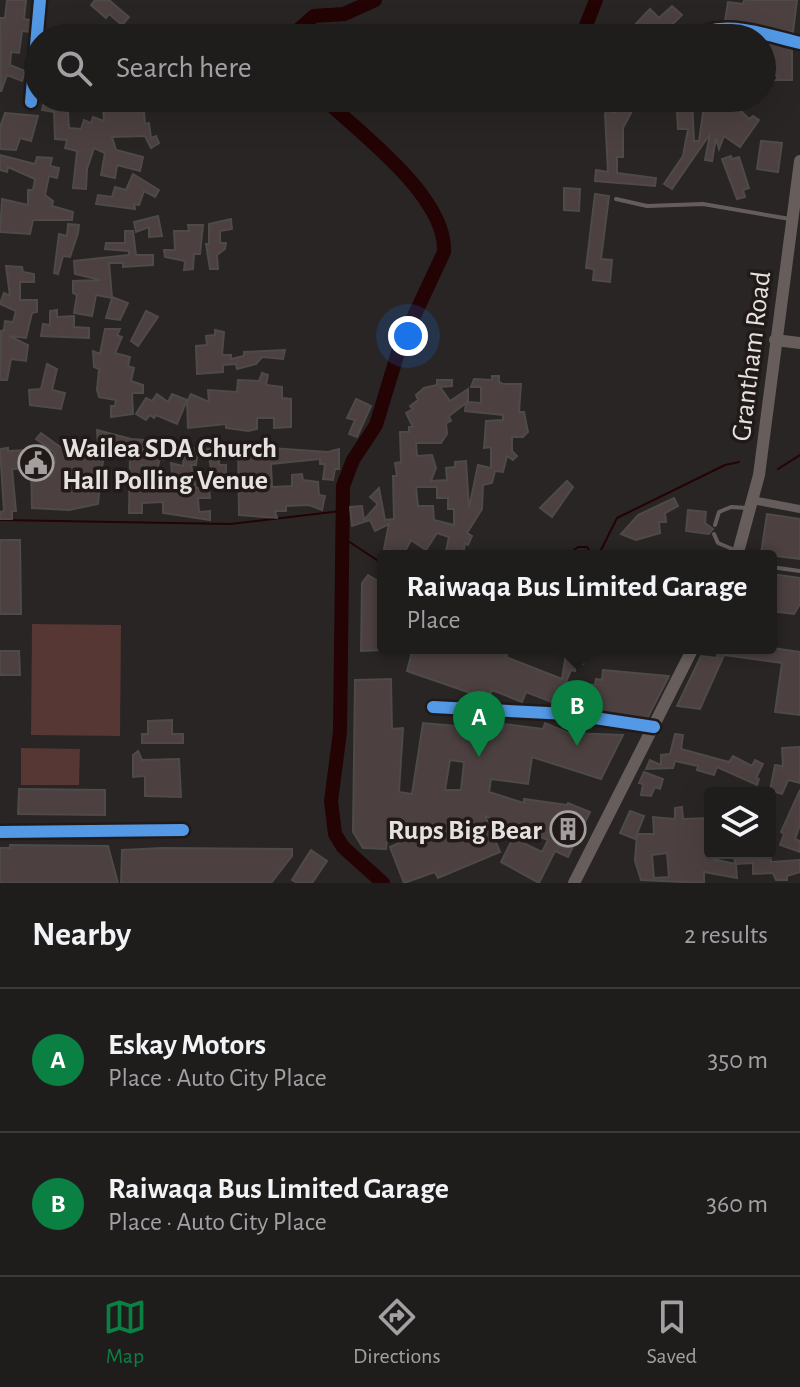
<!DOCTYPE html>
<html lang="en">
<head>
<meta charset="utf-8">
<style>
	body { margin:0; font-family:"Alegreya Sans",sans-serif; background:#272525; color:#f1f3f6 }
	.controls { position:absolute; right:24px; bottom:24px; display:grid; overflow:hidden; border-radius:8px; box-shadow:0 8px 32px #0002 }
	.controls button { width:72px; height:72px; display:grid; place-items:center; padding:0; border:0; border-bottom:2px solid #3c3a3b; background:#1f1c1c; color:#f1f3f6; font:40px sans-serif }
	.you { position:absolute; left:408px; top:336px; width:28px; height:28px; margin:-20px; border:6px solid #fff; border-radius:50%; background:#1a73e8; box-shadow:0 0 0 12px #1a73e833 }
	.badge { display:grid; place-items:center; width:52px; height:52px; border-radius:50%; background:#0b8043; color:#fff; font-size:26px; font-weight:700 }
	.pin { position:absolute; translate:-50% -66px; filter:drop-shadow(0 2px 4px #0008) }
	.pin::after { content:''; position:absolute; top:42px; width:28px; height:24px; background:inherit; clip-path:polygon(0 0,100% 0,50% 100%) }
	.popup { position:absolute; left:377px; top:550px; width:400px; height:104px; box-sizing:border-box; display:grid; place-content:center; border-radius:8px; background:#1f1c1c; filter:drop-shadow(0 2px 6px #0005); font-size:26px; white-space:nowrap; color:#a1a1a3 }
	.popup b { font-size:30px; color:#f1f3f6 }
	.popup::after { content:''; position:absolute; left:50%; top:100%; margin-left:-16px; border:16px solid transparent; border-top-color:#1f1c1c }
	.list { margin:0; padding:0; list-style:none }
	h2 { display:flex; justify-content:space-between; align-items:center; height:104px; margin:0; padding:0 32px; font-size:34px }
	h2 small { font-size:26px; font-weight:400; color:#a1a1a3 }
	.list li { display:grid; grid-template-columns:52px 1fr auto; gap:24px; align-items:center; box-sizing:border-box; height:144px; padding:0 32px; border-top:2px solid #3c3a3b }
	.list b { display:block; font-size:30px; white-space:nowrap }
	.list p { margin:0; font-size:26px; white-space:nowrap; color:#a1a1a3 }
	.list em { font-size:26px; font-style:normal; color:#a1a1a3 }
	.icon { flex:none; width:44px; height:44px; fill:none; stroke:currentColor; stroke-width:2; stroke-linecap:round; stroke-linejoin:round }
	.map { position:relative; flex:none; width:800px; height:883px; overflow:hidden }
	.search { position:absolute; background:#1f1c1c; box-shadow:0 8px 32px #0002; left:24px; right:24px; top:24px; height:88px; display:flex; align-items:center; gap:20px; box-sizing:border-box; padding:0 28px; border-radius:44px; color:#a1a1a3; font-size:30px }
	.sheet { height:392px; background:#1f1c1c }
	nav { display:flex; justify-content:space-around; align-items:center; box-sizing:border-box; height:112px; border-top:2px solid #3c3a3b; background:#1f1c1c; font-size:22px; color:#a1a1a3 }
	nav a { display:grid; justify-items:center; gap:4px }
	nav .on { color:#0b8043 }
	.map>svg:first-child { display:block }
	.green { fill:#563733 }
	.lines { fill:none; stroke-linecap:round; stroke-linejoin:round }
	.stream { stroke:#230303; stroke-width:2 }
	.river { stroke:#230303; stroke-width:14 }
	.building { fill:#4c4140; stroke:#4d4a49; stroke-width:2; fill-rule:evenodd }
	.service { stroke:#655d5c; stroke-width:4 }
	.minor { stroke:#655d5c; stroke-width:8 }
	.primary { stroke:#675e5c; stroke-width:12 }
	.cycleway-casing { stroke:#211a19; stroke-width:17 }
	.cycleway { stroke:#5399e6; stroke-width:12 }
	.labels { text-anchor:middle; stroke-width:7; stroke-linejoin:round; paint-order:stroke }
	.street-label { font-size:28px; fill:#e6e1e1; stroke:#211a19 }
	.poi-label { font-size:28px; font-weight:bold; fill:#e6e1e1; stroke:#211a19; text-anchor:start }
</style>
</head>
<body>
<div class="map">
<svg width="800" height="883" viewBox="0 0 800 883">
	<rect width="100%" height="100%" fill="#292525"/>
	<g class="green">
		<polygon points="32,624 121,625 120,736 31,735"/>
		<polygon points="21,748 80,749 79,785 21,785"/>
	</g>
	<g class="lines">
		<g class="stream">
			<polyline points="778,469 800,455"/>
			<polyline points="0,520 230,524 341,511"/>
			<polyline points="345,539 383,564"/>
			<polyline points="566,556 578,547 587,547 593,556"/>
			<polyline points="598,556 617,518 725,465 739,462"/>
		</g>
		<g class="river">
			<polyline points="289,38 314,16 344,14 375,0"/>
			<polyline points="581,38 596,0"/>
			<path d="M323,98C361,134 447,197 444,252L400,346L376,425L353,460L343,486L340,732L331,801L335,834L343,847L383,883"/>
		</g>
	</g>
	<g class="building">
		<polygon points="7,0 26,0 24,19 31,20 30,32 22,31 19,53 11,52 10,65 25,71 22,81 7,75 1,92 0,18 5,18"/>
		<polygon points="95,0 109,0 129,17 122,25 109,14 106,18 91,5"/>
		<polygon points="744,0 797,0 793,32 725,21 728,2 743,4"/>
		<polygon points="672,6 682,15 658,38 643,38 633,27 650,9 659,18"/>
		<polygon points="762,41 792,48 792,80 776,80 778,77 770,71 762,81"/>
		<polygon points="61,98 67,98 69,128 81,129 84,120 91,123 93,117 104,121 103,107 143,101 145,124 149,123 151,138 156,136 159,143 151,148 145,136 112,137 116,150 143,157 140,171 117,165 115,178 101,175 105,153 94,148 87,169 86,189 73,188 77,151 65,148 67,140 55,139 54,112 42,110 44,102 60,105"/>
		<polygon points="625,98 634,98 627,108 632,111 623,128 623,157 617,157 617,173 656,178 655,186 595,181 596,170 608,172 605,114 608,108 615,113"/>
		<polygon points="684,98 692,98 694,141 699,141 705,99 729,99 749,119 753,116 759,120 740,147 724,136 719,149 716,138 712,161 705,160 710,134 672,189 664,184 683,156 688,129 678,129 677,112 684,107"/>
		<polygon points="5,113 38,116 31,141 20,138 16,150 0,149 0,127"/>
		<polygon points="761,141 782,143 778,172 757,169"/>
		<polygon points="0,155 35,164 37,157 52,158 50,166 59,168 57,178 49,176 45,195 53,201 52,206 73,212 72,220 33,220 30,234 0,232 2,199 28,205 28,190 33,190 35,179 8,167 7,172 0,170"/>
		<polygon points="731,156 732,159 739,157 749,188 743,190 745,197 737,199 722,159"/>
		<polygon points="133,174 159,190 155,197 144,191 139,205 134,204 135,209 96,204 98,195 112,197 115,187 126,190"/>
		<polygon points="564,188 580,189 579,211 564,210"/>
		<polygon points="595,194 609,196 601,259 612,260 610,282 593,280 594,269 586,268"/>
		<polygon points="158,216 162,236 149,237 149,227 136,232 134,222"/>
		<polygon points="231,219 232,229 220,231 220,243 226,243 225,249 217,255 218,269 210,269 206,244 209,244 209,224"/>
		<polygon points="68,224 79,225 78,233 70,257 63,256 58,274 54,273 59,234 67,236"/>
		<polygon points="188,225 203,225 200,254 194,254 193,269 184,270 185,261 165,257 164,250 175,250 174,231 189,231"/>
		<polygon points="125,231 133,231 136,255 153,255 153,265 123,267 123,263 109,263 112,297 128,303 120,320 106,318 112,298 96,295 92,316 74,313 77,295 73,293 73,281 101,280 75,274 74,261 129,255 129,251 105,249 106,243 125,243"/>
		<polygon points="6,266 22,267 23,272 34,274 34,282 20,282 20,300 37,300 37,312 32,313 26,338 9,336 28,345 26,361 11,359 7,380 0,380 1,331 4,330 5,321 13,322 16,311 0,304 4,293 10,296"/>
		<polygon points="57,310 57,317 74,316 74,327 89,328 89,338 41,336 43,324 50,325 50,311"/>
		<polygon points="146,311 158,317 138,346 131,341"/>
		<polygon points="105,329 120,329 117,335 122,337 115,353 130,357 128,366 134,368 131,381 143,385 143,393 132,393 133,414 111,417 111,406 115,406 116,400 99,397 97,390 99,369 94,367 93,351 100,354"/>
		<polygon points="215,330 224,332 222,355 231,355 231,359 244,356 244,352 285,350 283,359 262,357 256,364 237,369 236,364 223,365 223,372 197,374 196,346 207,345 206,336 215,335"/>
		<polygon points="47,364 57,369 52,390 65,393 61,409 30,405 29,390 41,389"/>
		<polygon points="262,373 268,375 266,385 282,387 282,398 291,399 291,427 274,428 274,418 257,418 257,429 248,431 226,428 226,424 188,428 187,402 191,394 209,402 208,390 237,392 238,380 259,381"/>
		<path d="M492,376H499V382L503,384H521L519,412H524L528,432L523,437H512V451L517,456L513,460L507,456L503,472L495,471L492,483L483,485L482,509L467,533L472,536L468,545L465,543L463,556H445L449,537L437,533L426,550L411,540L404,553L384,549L389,524L375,531L370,520L352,526L350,507L362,506L364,520L378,504L370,497L379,488L385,520L394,519L393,476H397L395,463L401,462L400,432H409V427H413L406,413L413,409L410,406L418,400L416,395L424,388L437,385V380H452V386L440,387L450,401L468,389V402L481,403V387H471L474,379L492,380ZM466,403L465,411L503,415V420L486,421L484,448L491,447V468L478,465L469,508L466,461L455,462V467L446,468L447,480L431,481L436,468L432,455L417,456L416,443H441L447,434L446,423L451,421L449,416ZM416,487H437V498H448V509H454V525L434,520L433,506H418Z"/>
		<polygon points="157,394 168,402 172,394 187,400 177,424 156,415 154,418 150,415 146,420 136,414 146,398 152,401"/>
		<polygon points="356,399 371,406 357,437 349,434 355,420 347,418"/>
		<polygon points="97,430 131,439 168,442 164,460 160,459 157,469 141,465 143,481 148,481 148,486 172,487 172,478 183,477 172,474 171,463 183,466 184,448 219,449 219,465 226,465 226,479 213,479 209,457 197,457 196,465 191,465 196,488 209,488 210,498 198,498 199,512 210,511 210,520 163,513 163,502 142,503 142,513 129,513 130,455 104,455 100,480 86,480 100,485 98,504 69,510 32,508 31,466 52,466 55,463 54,452 36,439 41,433 63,449 62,441 98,444"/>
		<polygon points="8,448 8,451 29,450 30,468 12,469 16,511 12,511 12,519 0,519 0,512 4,511 0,449"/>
		<polygon points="238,448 251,450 251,453 271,452 271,448 328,452 339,449 339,469 335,469 333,480 323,479 325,464 320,464 320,459 271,464 272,487 292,486 292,475 302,474 303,480 318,482 319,495 325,496 322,510 309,505 286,506 286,511 275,511 277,518 239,515"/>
		<polygon points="567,481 573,487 552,517 540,508"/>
		<polygon points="674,498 678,506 665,513 666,522 659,522 660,533 636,540 621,534 638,515"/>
		<polygon points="688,510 706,512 705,523 713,529 709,534 686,531"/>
		<polygon points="767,514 800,519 800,559 761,554"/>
		<polygon points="0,540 20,540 21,614 0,614"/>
		<polygon points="771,574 800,578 800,604 794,614 771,611"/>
		<polygon points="368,575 383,584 383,650 361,651 362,583"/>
		<polygon points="413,648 504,648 509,650 506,657 562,679 567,648 589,648 583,664 576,663 575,671 571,670 557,704 526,692 522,702 492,690 488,699 407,671"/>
		<polygon points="718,648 773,648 800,652 800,715 775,712 782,663 724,655 700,709 677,706 701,656 717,658"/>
		<polygon points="0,651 19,651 20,675 0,675"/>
		<polygon points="603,670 669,676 647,719 579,708 578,688 582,684 595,685 596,679 602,680"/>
		<path d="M391,679L392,729L403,728L399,792L412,794L423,723L503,730L504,724L543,729L545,723L569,733L623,735L601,779L532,757L528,784L491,779L489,792L524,803V799L567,805L568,803L590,812L568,857L555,851L539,883L501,862L513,838L542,852L548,840L485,816L500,852L438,878L435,872L404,883L390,847L429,830L395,823L393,830H388L386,849L363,848L353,832L355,680ZM450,760L464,762L461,790H445Z"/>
		<polygon points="172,720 172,734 183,734 183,743 142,743 142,734 148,734 148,721"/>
		<polygon points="675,734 683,735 681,749 729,762 733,756 752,766 755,760 763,764 756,778 759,779 757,785 717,767 714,775 697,770 698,766 675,761 673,768 646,769 650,760 661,765 661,755 670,754"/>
		<polygon points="800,747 800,783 788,780 782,794 770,790 775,765 783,766 782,748"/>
		<polygon points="138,751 142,760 179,759 181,797 145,796 145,776 133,777 133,755"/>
		<polygon points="644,772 663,779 660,789 655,787 651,796 641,795 643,784 639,783"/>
		<polygon points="19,789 105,790 105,815 18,814"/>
		<polygon points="800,790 800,825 795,839 800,841 800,852 780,845 784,834 781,832"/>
		<path d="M682,807L683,819L710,818V851L713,859L735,864L734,853H770L771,862L800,860V872L787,876V880H776L773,873L753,874V863L736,864L737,878L704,872V883L641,880L635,861L637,834H654L653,817L675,819V808ZM667,853L669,877L654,878L652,855Z"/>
		<polygon points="630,811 644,816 635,839 620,833"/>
		<polygon points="10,845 108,846 118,883 0,883 0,848 10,848"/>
		<polygon points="163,848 292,849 292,856 271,883 121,883 122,850"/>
		<polygon points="311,850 327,861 312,883 297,883 292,880"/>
	</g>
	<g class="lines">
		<g class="service">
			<polyline points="616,199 647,206 703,204 790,219"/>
			<polyline points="715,525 719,512 731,507 748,508"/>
			<polyline points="714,534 718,543 737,551"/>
			<polyline points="771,567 800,571"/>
		</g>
		<g class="minor">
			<path d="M694,38C721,17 769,36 800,43"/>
			<polyline points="31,102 40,0"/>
			<polyline points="752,500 800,509"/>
			<polyline points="433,707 568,714 654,727"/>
			<polyline points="0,832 183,830"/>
		</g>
		<g class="primary">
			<polyline points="775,340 800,343"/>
			<polyline points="737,556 759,475 800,161"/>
			<polyline points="574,883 693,648"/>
		</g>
		<defs>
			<g id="cycleway">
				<path d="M694,38C721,17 769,36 800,43"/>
				<polyline points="31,102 40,0"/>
				<polyline points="433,707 568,714 654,727"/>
				<polyline points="0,832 183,830"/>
			</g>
		</defs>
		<use href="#cycleway" class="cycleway-casing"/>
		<use href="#cycleway" class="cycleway"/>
	</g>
	<defs>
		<symbol id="civic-ring" viewBox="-11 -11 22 22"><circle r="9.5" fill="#211a19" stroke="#a49f9f" stroke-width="1.5"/><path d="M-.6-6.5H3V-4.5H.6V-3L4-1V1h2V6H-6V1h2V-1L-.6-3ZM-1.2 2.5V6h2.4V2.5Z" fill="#a49f9f"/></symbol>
		<symbol id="building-ring" viewBox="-11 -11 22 22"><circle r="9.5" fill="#211a19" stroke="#a49f9f" stroke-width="1.5"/><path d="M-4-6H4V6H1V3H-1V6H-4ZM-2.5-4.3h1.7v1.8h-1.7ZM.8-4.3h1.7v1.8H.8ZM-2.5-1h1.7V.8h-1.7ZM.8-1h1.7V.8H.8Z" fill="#a49f9f"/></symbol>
	</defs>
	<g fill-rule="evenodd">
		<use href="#civic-ring" x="16" y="443" width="40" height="40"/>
		<use href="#building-ring" x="548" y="809" width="40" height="40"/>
	</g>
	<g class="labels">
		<g class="street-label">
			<text transform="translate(750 356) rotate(-83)" y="10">Grantham Road</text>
		</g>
		<g class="poi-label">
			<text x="62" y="457">Wailea SDA Church<tspan x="62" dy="32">Hall Polling Venue</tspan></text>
			<text x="542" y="839" text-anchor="end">Rups Big Bear</text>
		</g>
	</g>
</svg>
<div class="controls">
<button><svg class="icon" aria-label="layers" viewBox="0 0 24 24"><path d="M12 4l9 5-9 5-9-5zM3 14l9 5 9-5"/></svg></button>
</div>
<div class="you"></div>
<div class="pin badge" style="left:479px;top:757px">A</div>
<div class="pin badge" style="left:577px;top:746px">B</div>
<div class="popup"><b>Raiwaqa Bus Limited Garage</b>Place</div>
<div class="search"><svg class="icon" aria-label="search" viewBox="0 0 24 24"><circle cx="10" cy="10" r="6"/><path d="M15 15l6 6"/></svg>Search here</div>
</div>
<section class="sheet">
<h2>Nearby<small>2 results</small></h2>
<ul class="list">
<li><span class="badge">A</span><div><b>Eskay Motors</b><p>Place · Auto City Place</p></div><em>350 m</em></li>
<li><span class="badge">B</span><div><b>Raiwaqa Bus Limited Garage</b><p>Place · Auto City Place</p></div><em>360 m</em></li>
</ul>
</section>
<nav>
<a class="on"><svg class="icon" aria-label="map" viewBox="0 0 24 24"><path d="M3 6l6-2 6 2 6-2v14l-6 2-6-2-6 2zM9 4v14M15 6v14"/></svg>Map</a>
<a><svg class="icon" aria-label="directions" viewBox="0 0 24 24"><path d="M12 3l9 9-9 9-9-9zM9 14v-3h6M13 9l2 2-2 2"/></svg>Directions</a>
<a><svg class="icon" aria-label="saved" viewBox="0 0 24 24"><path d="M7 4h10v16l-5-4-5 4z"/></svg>Saved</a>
</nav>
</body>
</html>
